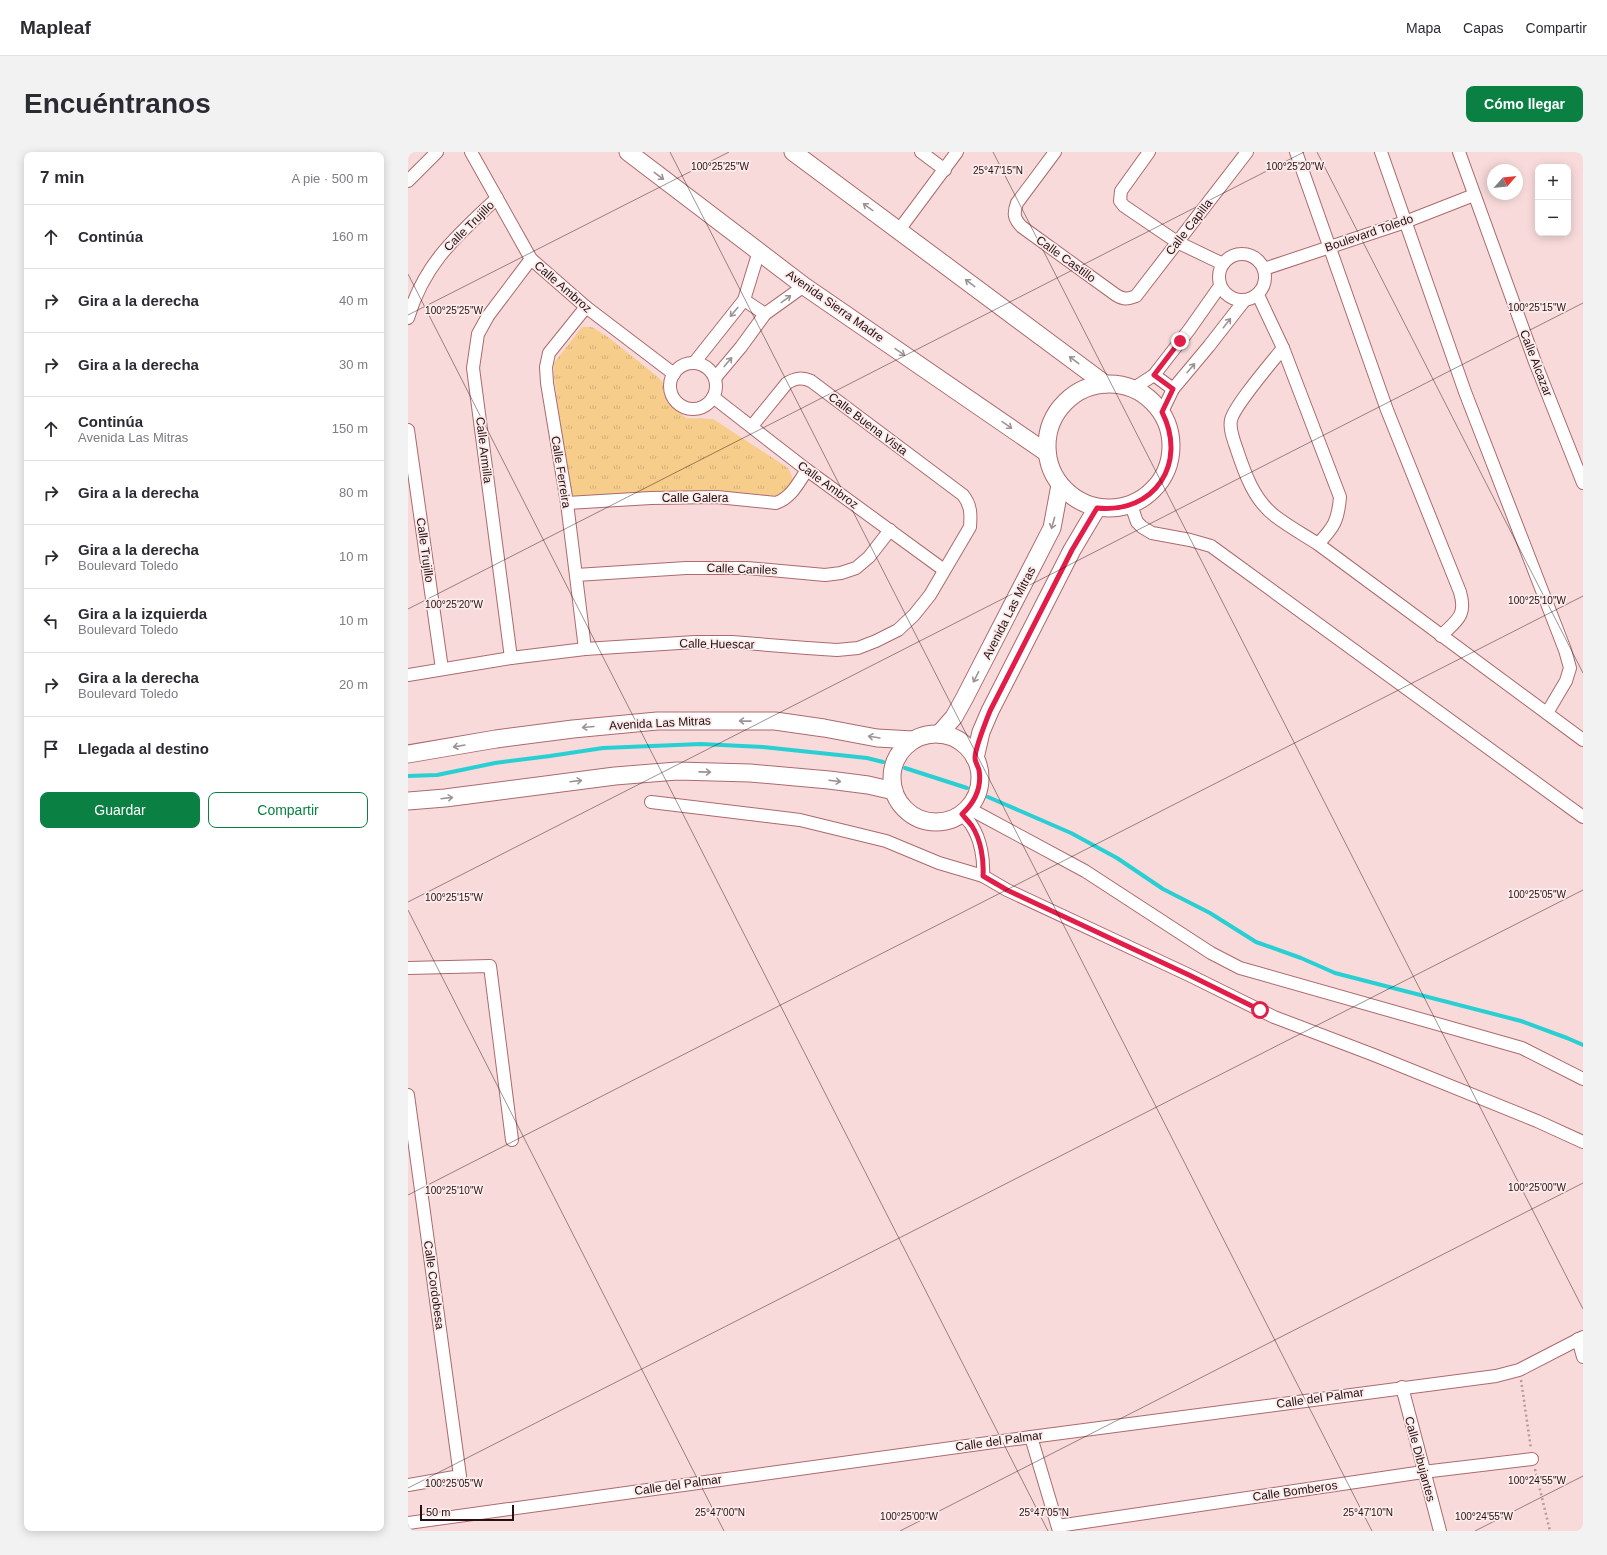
<!DOCTYPE html>
<html lang="es">
<head>
<meta charset="utf-8">
<style>
	body { margin:0; font-family:Helvetica,sans-serif; background:#f2f2f3; color:#2b2b33 }
	.controls { position:absolute; right:12px; top:12px; display:grid; overflow:hidden; border-radius:8px; box-shadow:0 2px 10px #0003 }
	.controls button { width:36px; height:36px; display:grid; place-items:center; padding:0; border:0; border-bottom:1px solid #e1e1e2; background:#fff; color:#2b2b33; font:20px sans-serif }
	.compass { position:absolute; left:1079px; top:12px; width:36px; height:36px; border-radius:50%; background:#fff; box-shadow:0 2px 10px #0003; rotate:63deg }
	.scale { position:absolute; left:12px; bottom:10px; width:94px; box-sizing:border-box; padding-left:4px; border:2px solid #280f11; border-top:0; font-size:11px; line-height:14px; white-space:nowrap; color:#280f11; -webkit-text-stroke:3px #fbebeb; paint-order:stroke }
	.stop { position:absolute; width:12px; height:12px; margin:-9px; border:3px solid #e11d48; border-radius:50%; background:#fff }
	.stop.end { background:#e11d48; border-color:#fff; box-shadow:0 1px 4px #0008 }
	.list { margin:0; padding:0; list-style:none }
	h2 { display:flex; justify-content:space-between; align-items:center; height:52px; margin:0; padding:0 16px; font-size:17px }
	h2 small { font-size:13px; font-weight:400; color:#7c7c81 }
	.list li { display:grid; grid-template-columns:26px 1fr auto; gap:12px; align-items:center; box-sizing:border-box; height:64px; padding:0 16px; border-top:1px solid #e1e1e2 }
	.list b { display:block; font-size:15px; white-space:nowrap }
	.list p { margin:0; font-size:13px; white-space:nowrap; color:#7c7c81 }
	.list em { font-size:13px; font-style:normal; color:#7c7c81 }
	.actions { display:flex; gap:8px; padding:12px 16px }
	.actions a { flex:1; padding:9px 0; border:1px solid #0b8043; border-radius:8px; text-align:center; font-size:14px; color:#0b8043 }
	.actions .main { background:#0b8043; color:#fff }
	.icon { flex:none; width:22px; height:22px; fill:none; stroke:currentColor; stroke-width:2; stroke-linecap:round; stroke-linejoin:round }
	.map { position:relative; flex:none; width:1175px; height:1379px; overflow:hidden; border-radius:8px }
	header { display:flex; align-items:center; gap:24px; box-sizing:border-box; height:56px; padding:0 20px; background:#fff; border-bottom:1px solid #e1e1e2 }
	header strong { font-size:19px }
	nav { display:flex; gap:22px; margin-inline-start:auto; font-size:14px }
	.intro { display:flex; align-items:center; justify-content:space-between; box-sizing:border-box; height:96px; padding:0 24px }
	h1 { margin:0; font-size:28px }
	.button { padding:10px 18px; border-radius:8px; background:#0b8043; color:#fff; font-size:14px; font-weight:700 }
	main { display:flex; gap:24px; padding:0 24px }
	aside { flex:1; background:#fff; border-radius:8px; box-shadow:0 2px 10px #0003 }
	.map>svg:first-child { display:block }
	.park { fill:url(#park-tufts) }
	.lines { fill:none; stroke-linecap:round; stroke-linejoin:round }
	.stream { stroke:#2acfd3; stroke-width:4 }
	.street-casing { stroke:#ac6a6d; stroke-width:14 }
	.secondary-casing { stroke:#ac6a6d; stroke-width:19 }
	.path { stroke:#b79a9b; stroke-width:2.5; stroke-dasharray:2 3; stroke-linecap:butt }
	.street { stroke:#fff; stroke-width:12 }
	.secondary { stroke:#fff; stroke-width:17 }
	.oneway { stroke:#9e9394 }
	.route { stroke:#e11d48; stroke-width:5 }
	.ticks { fill:none; stroke:#280f11; stroke-width:1; stroke-opacity:0.45 }
	.labels { text-anchor:middle; stroke-width:3.5; stroke-linejoin:round; paint-order:stroke }
	.street-label { font-size:12px; fill:#280f11; stroke:#fbebeb }
	.ticks-label { font-size:10px; text-anchor:middle; fill:#280f11; stroke:#fbebeb; stroke-width:3.5; stroke-linejoin:round; paint-order:stroke }
</style>
</head>
<body>
<header>
<strong>Mapleaf</strong>
<nav><a>Mapa</a><a>Capas</a><a>Compartir</a></nav>
</header>
<div class="intro"><h1>Encuéntranos</h1><a class="button">Cómo llegar</a></div>
<main>
<aside>
<h2>7 min<small>A pie · 500 m</small></h2>
<ul class="list">
<li><svg class="icon" aria-label="ahead" viewBox="0 0 24 24"><path d="M12 20V5M6 11l6-6 6 6"/></svg><div><b>Continúa</b></div><em>160 m</em></li>
<li><svg class="icon" aria-label="right" viewBox="0 0 24 24"><path d="M7 20v-9h11M14 6l5 5-5 5"/></svg><div><b>Gira a la derecha</b></div><em>40 m</em></li>
<li><svg class="icon" aria-label="right" viewBox="0 0 24 24"><path d="M7 20v-9h11M14 6l5 5-5 5"/></svg><div><b>Gira a la derecha</b></div><em>30 m</em></li>
<li><svg class="icon" aria-label="ahead" viewBox="0 0 24 24"><path d="M12 20V5M6 11l6-6 6 6"/></svg><div><b>Continúa</b><p>Avenida Las Mitras</p></div><em>150 m</em></li>
<li><svg class="icon" aria-label="right" viewBox="0 0 24 24"><path d="M7 20v-9h11M14 6l5 5-5 5"/></svg><div><b>Gira a la derecha</b></div><em>80 m</em></li>
<li><svg class="icon" aria-label="right" viewBox="0 0 24 24"><path d="M7 20v-9h11M14 6l5 5-5 5"/></svg><div><b>Gira a la derecha</b><p>Boulevard Toledo</p></div><em>10 m</em></li>
<li><svg class="icon" aria-label="left" viewBox="0 0 24 24"><path d="M17 20v-9H6M10 6l-5 5 5 5"/></svg><div><b>Gira a la izquierda</b><p>Boulevard Toledo</p></div><em>10 m</em></li>
<li><svg class="icon" aria-label="right" viewBox="0 0 24 24"><path d="M7 20v-9h11M14 6l5 5-5 5"/></svg><div><b>Gira a la derecha</b><p>Boulevard Toledo</p></div><em>20 m</em></li>
<li><svg class="icon" aria-label="arrive" viewBox="0 0 24 24"><path d="M6 21V4h12l-3 4 3 4H6"/></svg><div><b>Llegada al destino</b></div></li>
</ul>
<div class="actions"><a class="main">Guardar</a><a>Compartir</a></div>
</aside>
<div class="map">
<svg width="1175" height="1379" viewBox="0 0 1175 1379">
	<defs>
		<pattern id="park-tufts" width="24" height="20" patternUnits="userSpaceOnUse"><rect width="24" height="20" fill="#f7cd8b"/><path d="M3 7l-1-3M5 7V3M7 7l1-3M15 17l-1-3M17 17v-4M19 17l1-3" fill="none" stroke="#d4af77"/></pattern>
	</defs>
	<rect width="100%" height="100%" fill="#f8dada"/>
	<path class="park" d="M174,175H184L200,185L250,225L256,232L260,248L267,257L278,266L305,267L380,316C388,331 385,332 374,344L302,340L167,345L161,338L146,224V211Z"/>
	<g class="lines">
		<g class="stream">
			<polyline points="497,616 559,636"/>
			<polyline points="0,624 29,623 87,611 142,604 195,596 293,592 355,595 459,606 475,610"/>
			<polyline points="580,645 663,681 709,706 755,737 802,761 848,790 893,806 927,821 1113,869 1159,886 1175,893"/>
		</g>
		<defs>
			<g id="street">
				<polyline points="63,0 123,107 178,155 266,222"/>
				<polyline points="513,0 537,18"/>
				<path d="M647,0L609,51C605,62 606,67 614,75L708,143C716,148 720,147 728,144L839,0"/>
				<polyline points="741,0 713,39 712,49 716,54 769,90 815,112"/>
				<path d="M888,0L979,258L1052,440C1059,464 1049,468 1033,484"/>
				<polyline points="973,0 1057,240 1157,498 1162,516 1158,529 1139,561"/>
				<polyline points="1051,0 1127,210 1175,331"/>
				<polyline points="0,29 29,0"/>
				<polyline points="491,78 549,0"/>
				<circle cx="834" cy="125" r="23"/>
				<polyline points="856,117 997,70 1066,43"/>
				<path d="M850,143L875,196L932,345C930,369 926,375 910,392"/>
				<polyline points="336,148 357,162"/>
				<path d="M0,166C17,110 48,85 89,46"/>
				<path d="M875,196C864,210 826,254 823,268C821,277 826,289 829,298C837,322 846,348 867,364C880,374 896,383 910,392L1175,588"/>
				<polyline points="286,211 336,148 351,99"/>
				<circle cx="285" cy="234" r="23"/>
				<polyline points="746,223 765,237"/>
				<polyline points="307,226 333,195 357,162 396,134"/>
				<polyline points="726,236 746,223 781,178 812,134"/>
				<polyline points="305,245 399,318 536,418"/>
				<polyline points="754,260 765,237 801,194 836,149"/>
				<polyline points="0,278 34,517"/>
				<path d="M159,351L243,346L309,345L368,351C384,345 390,331 399,318"/>
				<polyline points="723,353 729,370 734,375 744,381 782,388 803,394 1175,665"/>
				<polyline points="168,423 278,416 339,416 417,423 433,421 448,416 461,405 482,378"/>
				<polyline points="177,497 159,351 139,231 138,215 141,201 178,155"/>
				<polyline points="103,506 65,216 70,182 80,164 123,107"/>
				<path d="M0,523L103,506L177,497L287,490H324L399,496L429,498L450,496L468,489L490,478L506,463L522,443L562,375C563,362 563,353 555,343L403,229C394,225 388,226 379,231L344,274"/>
				<polyline points="243,650 392,668 478,689 531,711 575,724"/>
				<polyline points="560,656 677,719 803,801 832,816 1114,896 1175,927"/>
				<path d="M554,662C557,666 562,670 564,674C573,688 576,708 575,724L599,738L781,823L866,865L966,903L1129,969L1175,990"/>
				<polyline points="0,816 82,814 104,988"/>
				<polyline points="0,943 52,1324 0,1333"/>
				<polyline points="1170,1187 1175,1205"/>
				<polyline points="994,1235 1032,1379"/>
				<polyline points="623,1285 651,1379"/>
				<polyline points="0,1371 623,1285 1088,1224 1111,1218 1175,1185"/>
				<polyline points="650,1374 1015,1320 1124,1307"/>
			</g>
			<g id="secondary">
				<polyline points="220,0 396,134 639,301"/>
				<polyline points="385,0 697,232"/>
				<circle cx="701" cy="294" r="62"/>
				<polyline points="531,582 546,565 556,547 644,376 652,333"/>
				<circle cx="528" cy="626" r="44"/>
				<polyline points="0,602 88,587 165,577 249,569 367,569 416,576 469,586 505,588"/>
				<polyline points="567,606 573,580 582,559 664,398 689,356"/>
				<polyline points="0,649 37,646 207,624 269,619 342,621 421,628 460,633 486,639"/>
			</g>
		</defs>
		<use href="#street" class="street-casing"/>
		<use href="#secondary" class="secondary-casing"/>
		<g class="path">
			<polyline points="1113,1228 1123,1297"/>
			<polyline points="1127,1317 1142,1379"/>
		</g>
		<use href="#street" class="street"/>
		<use href="#secondary" class="secondary"/>
	</g>
	<defs><path id="oneway-shaft" d="M-6 0H5M1.5-3L5.5 0L1.5 3" fill="none" stroke-width="1.6" stroke-linecap="round" stroke-linejoin="round"/></defs>
	<g class="oneway">
		<use href="#oneway-shaft" transform="translate(251 24) rotate(37)"/>
		<use href="#oneway-shaft" transform="translate(460 55) rotate(-144)"/>
		<use href="#oneway-shaft" transform="translate(562 131) rotate(-143)"/>
		<use href="#oneway-shaft" transform="translate(378 147) rotate(-36)"/>
		<use href="#oneway-shaft" transform="translate(326 160) rotate(130)"/>
		<use href="#oneway-shaft" transform="translate(819 171) rotate(-52)"/>
		<use href="#oneway-shaft" transform="translate(492 200) rotate(35)"/>
		<use href="#oneway-shaft" transform="translate(666 208) rotate(-143)"/>
		<use href="#oneway-shaft" transform="translate(320 210) rotate(-50)"/>
		<use href="#oneway-shaft" transform="translate(783 216) rotate(-50)"/>
		<use href="#oneway-shaft" transform="translate(599 273) rotate(35)"/>
		<use href="#oneway-shaft" transform="translate(645 371) rotate(106)"/>
		<use href="#oneway-shaft" transform="translate(568 525) rotate(117)"/>
		<use href="#oneway-shaft" transform="translate(337 569) rotate(-179)"/>
		<use href="#oneway-shaft" transform="translate(180 575) rotate(175)"/>
		<use href="#oneway-shaft" transform="translate(466 585) rotate(-171)"/>
		<use href="#oneway-shaft" transform="translate(51 594) rotate(170)"/>
		<use href="#oneway-shaft" transform="translate(297 620) rotate(1)"/>
		<use href="#oneway-shaft" transform="translate(168 629) rotate(-7)"/>
		<use href="#oneway-shaft" transform="translate(427 629) rotate(7)"/>
		<use href="#oneway-shaft" transform="translate(39 646) rotate(-7)"/>
	</g>
	<g class="lines">
		<path class="route" d="M772,189L746,223L765,237L754,260C780,311 747,362 689,356L664,398L582,559C578,569 567,597 567,606C567,610 570,614 571,618C574,636 567,650 554,662C557,666 561,670 564,674C573,688 576,708 575,724L599,738L781,823L852,858"/>
	</g>
	<path class="ticks" d="M262,0L964,1379M585,0L1175,1157M909,0L1175,521M0,122L640,1379M0,163L321,0M0,457L896,0M0,750L1175,151M0,758L316,1379M0,1043L1175,444M0,1336L1175,738M492,1379L1175,1031M1067,1379L1175,1324"/>
	<g class="labels">
		<g class="street-label">
			<text transform="translate(61 74) rotate(-45)" y="4">Calle Trujillo</text>
			<text transform="translate(781 75) rotate(-52)" y="4">Calle Capilla</text>
			<text transform="translate(961 81) rotate(-19)" y="4">Boulevard Toledo</text>
			<text transform="translate(658 107) rotate(36)" y="4">Calle Castillo</text>
			<text transform="translate(155 135) rotate(41)" y="4">Calle Ambroz</text>
			<text transform="translate(427 154) rotate(35)" y="4">Avenida Sierra Madre</text>
			<text transform="translate(1128 211) rotate(69)" y="4">Calle Alcazar</text>
			<text transform="translate(460 272) rotate(37)" y="4">Calle Buena Vista</text>
			<text transform="translate(76 298) rotate(83)" y="4">Calle Armilla</text>
			<text transform="translate(153 320) rotate(81)" y="4">Calle Ferreira</text>
			<text transform="translate(420 333) rotate(36)" y="4">Calle Ambroz</text>
			<text x="287" y="350">Calle Galera</text>
			<text transform="translate(17 398) rotate(82)" y="4">Calle Trujillo</text>
			<text transform="translate(334 417) rotate(2)" y="4">Calle Caniles</text>
			<text transform="translate(601 461) rotate(-63)" y="4">Avenida Las Mitras</text>
			<text transform="translate(309 492) rotate(1)" y="4">Calle Huescar</text>
			<text transform="translate(252 571) rotate(-3)" y="4">Avenida Las Mitras</text>
			<text transform="translate(26 1133) rotate(82)" y="4">Calle Cordobesa</text>
			<text transform="translate(912 1246) rotate(-8)" y="4">Calle del Palmar</text>
			<text transform="translate(591 1289) rotate(-8)" y="4">Calle del Palmar</text>
			<text transform="translate(1012 1307) rotate(75)" y="4">Calle Dibujantes</text>
			<text transform="translate(270 1333) rotate(-8)" y="4">Calle del Palmar</text>
			<text transform="translate(887 1339) rotate(-8)" y="4">Calle Bomberos</text>
		</g>
	</g>
	<g class="ticks-label">
		<text x="312" y="18">100°25'25"W</text>
		<text x="887" y="18">100°25'20"W</text>
		<text x="590" y="22">25°47'15"N</text>
		<text x="1129" y="159">100°25'15"W</text>
		<text x="46" y="162">100°25'25"W</text>
		<text x="1129" y="452">100°25'10"W</text>
		<text x="46" y="456">100°25'20"W</text>
		<text x="1129" y="746">100°25'05"W</text>
		<text x="46" y="749">100°25'15"W</text>
		<text x="1129" y="1039">100°25'00"W</text>
		<text x="46" y="1042">100°25'10"W</text>
		<text x="1129" y="1332">100°24'55"W</text>
		<text x="46" y="1335">100°25'05"W</text>
		<text x="312" y="1364">25°47'00"N</text>
		<text x="636" y="1364">25°47'05"N</text>
		<text x="960" y="1364">25°47'10"N</text>
		<text x="501" y="1368">100°25'00"W</text>
		<text x="1076" y="1368">100°24'55"W</text>
	</g>
</svg>
<div class="controls">
<button>+</button>
<button>−</button>
</div>
<svg class="compass" viewBox="-18 -18 36 36"><path d="M0-13l5 13h-10z" fill="#e53935"/><path d="M0 13l5-13h-10z" fill="#7c7c81"/></svg>
<div class="scale">50 m</div>
<div class="stop" style="left:852px;top:858px"></div>
<div class="stop end" style="left:772px;top:189px"></div>
</div>
</main>
</body>
</html>
